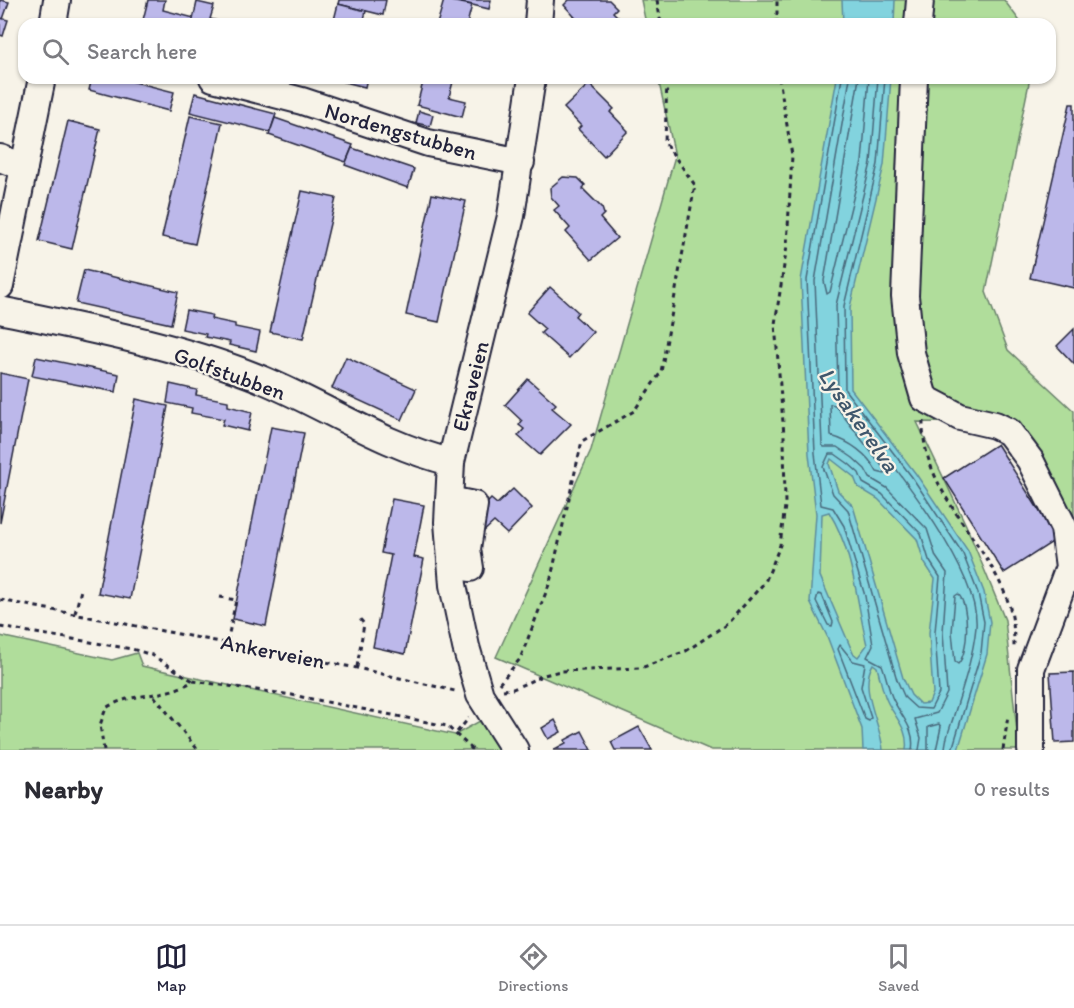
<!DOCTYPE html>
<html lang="en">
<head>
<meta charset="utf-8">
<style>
	body { margin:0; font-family:Itim,sans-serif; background:#f7f7f7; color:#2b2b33 }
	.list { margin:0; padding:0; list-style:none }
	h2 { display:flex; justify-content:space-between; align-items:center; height:78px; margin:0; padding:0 24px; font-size:26px }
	h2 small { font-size:20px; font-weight:400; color:#7c7c81 }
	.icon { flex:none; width:33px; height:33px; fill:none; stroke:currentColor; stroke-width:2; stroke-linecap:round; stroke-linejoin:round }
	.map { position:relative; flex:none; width:1074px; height:750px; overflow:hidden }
	.search { position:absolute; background:#fff; box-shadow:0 2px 4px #0004; left:18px; right:18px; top:18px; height:66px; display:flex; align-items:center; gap:15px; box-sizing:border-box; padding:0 21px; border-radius:18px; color:#7c7c81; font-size:22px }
	.sheet { height:174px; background:#fff }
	nav { display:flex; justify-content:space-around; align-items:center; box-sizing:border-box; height:84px; border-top:2px solid #e1e1e2; background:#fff; font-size:16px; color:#7c7c81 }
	nav a { display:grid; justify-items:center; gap:3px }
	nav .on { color:#22223b }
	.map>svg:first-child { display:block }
	.green { fill:#b0dd9b; stroke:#69806b; stroke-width:1.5 }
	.water { fill:#82d3de; stroke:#5c8c9d; stroke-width:1.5; fill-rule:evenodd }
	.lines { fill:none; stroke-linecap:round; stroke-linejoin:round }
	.shore { stroke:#48697c; stroke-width:1.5 }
	.building { fill:#bcb8ea; stroke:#22223b; stroke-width:1.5 }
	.minor-casing { stroke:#22223b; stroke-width:30 }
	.path { stroke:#22223b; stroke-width:3; stroke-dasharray:4.5 4.5; stroke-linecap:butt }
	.minor { stroke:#f7f3e8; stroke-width:26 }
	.labels { text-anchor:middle; stroke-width:4.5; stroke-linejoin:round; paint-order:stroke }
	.street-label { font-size:22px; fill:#22223b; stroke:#f7f3e8 }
	.water-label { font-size:24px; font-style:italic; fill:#3f576c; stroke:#f7f3e8 }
</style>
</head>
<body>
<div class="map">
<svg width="1074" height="750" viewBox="0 0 1074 750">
	<rect width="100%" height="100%" fill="#f7f3e8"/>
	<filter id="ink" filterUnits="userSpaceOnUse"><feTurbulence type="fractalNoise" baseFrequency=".0167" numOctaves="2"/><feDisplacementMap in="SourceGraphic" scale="12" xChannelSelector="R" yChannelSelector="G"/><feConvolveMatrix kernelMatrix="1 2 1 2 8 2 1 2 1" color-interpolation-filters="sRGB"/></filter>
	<g filter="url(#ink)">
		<g class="green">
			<polygon points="641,0 1004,0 1022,24 646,24"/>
			<polygon points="658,78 1030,78 986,292 1008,350 1074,411 1074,540 1012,423 917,422 966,525 1005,620 1019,750 711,750 496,657 591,450 675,156"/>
			<polygon points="0,636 112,660 137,653 142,666 455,735 487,717 506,750 0,750"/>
		</g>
		<g class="water">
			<polygon points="842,0 895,0 894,24 843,24"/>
			<path d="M837,78H891L884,165L850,307L851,389L916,474L968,551L984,592L990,622L987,654L958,750H906C909,729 895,718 887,701C882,690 880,678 877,667L873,664C858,689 881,723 883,750H863L862,729L827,636L810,602L816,514L809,454L801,280ZM831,459L854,477L858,487L878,499L917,539L924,562L935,579L929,633L933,693L929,703L920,704L911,695L903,678L853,506L838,491L829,464ZM829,512C854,552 856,600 867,645L858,657L853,653L820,576L822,514Z"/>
		</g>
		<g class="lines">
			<g class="shore">
				<path d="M842,78L807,280L815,453L821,505L833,508L844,526L865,596L873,645L867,657L882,665C886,675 888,687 892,697C900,716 916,728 912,750"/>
				<polyline points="850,78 815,281 822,445 824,447 837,447 853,458 865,469 870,478 887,488 927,529 936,557 947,573 943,632 947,693 937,713 915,719 921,738 919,750"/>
				<polyline points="859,78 824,281 827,294 830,292 862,162 869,78"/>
				<path d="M878,78L871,163L836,305L838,390L841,398C878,446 981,567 976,627C973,657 963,686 954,715C951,726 945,738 945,750"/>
				<polyline points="885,78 878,164 844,306 845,390 912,477 963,554 978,593 984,622 981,653 952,750"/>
				<path d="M830,404L835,405L885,470V474L877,472C868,454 849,441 831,436Z"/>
				<polygon points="829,454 835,454 849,464 859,473 863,483 882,494 921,534 929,560 940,577 935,632 939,693 931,709 916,708 905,698 897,680 848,510 833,494 823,467"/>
				<polygon points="818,594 822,595 833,622 832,626 828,625 816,601"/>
				<path d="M958,594C970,605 969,653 958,664L955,662L952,632L955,596Z"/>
				<polygon points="840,645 853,661 865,664 861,687 871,718 869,721 865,719 838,649"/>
				<polyline points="928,750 928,727 939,724 941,727 936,750"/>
			</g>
		</g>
		<g class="building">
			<polygon points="0,0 9,2 3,19 0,18"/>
			<polygon points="148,0 165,0 163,10 194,18 192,24 142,24"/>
			<polygon points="339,0 386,0 383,15 338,4"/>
			<polygon points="444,0 472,5 467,24 437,24"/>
			<polygon points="452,0 491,0 489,9"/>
			<polygon points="569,0 609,0 617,8 613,12 625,24 581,24 564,5"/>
			<polygon points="197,2 214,6 210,19 230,24 192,24"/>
			<polygon points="338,4 366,11 363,24 333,24"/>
			<polygon points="0,18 8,20 3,36 0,35"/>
			<polygon points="244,19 265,24 243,24"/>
			<polygon points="92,78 119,78 174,92 169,111 89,90"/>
			<polygon points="329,78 367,78 365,87"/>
			<polygon points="424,78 454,78 449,97 466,101 462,117 417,105"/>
			<polygon points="589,84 614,109 610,112 628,131 604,156 578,129 581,126 564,108"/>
			<polygon points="195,93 276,114 270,132 190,112"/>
			<polygon points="1070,104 1074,104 1074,288 1030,278"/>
			<polygon points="419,111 433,115 430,126 416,123"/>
			<polygon points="190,116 222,123 195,244 162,237"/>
			<polygon points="275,118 353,145 346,162 269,135"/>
			<polygon points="68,121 100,129 72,249 39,241"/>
			<polygon points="352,148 414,169 408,188 345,165"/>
			<polygon points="563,177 578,178 585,185 583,189 602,208 604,214 600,218 617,238 591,260 566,232 570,228 554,210 559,206 551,197 550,188"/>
			<polygon points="302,191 336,198 303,339 270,332"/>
			<polygon points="432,194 466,201 439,322 406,315"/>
			<polygon points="84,270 178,292 171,324 76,303"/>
			<polygon points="550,287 578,312 575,316 593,332 569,358 541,333 545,329 527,313"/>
			<polygon points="186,310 212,315 211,319 235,324 235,327 260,332 256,351 229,345 230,342 205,337 206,334 182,329"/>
			<polygon points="1074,329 1074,364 1057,346"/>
			<polygon points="36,357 119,374 116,392 32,376"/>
			<polygon points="346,357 416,389 402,420 332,388"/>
			<polygon points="0,373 28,379 0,523"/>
			<polygon points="528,379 556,404 552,408 571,424 540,455 518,436 524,429 519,425 522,421 505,405"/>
			<polygon points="170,384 197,390 196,395 228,401 228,406 252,412 248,431 222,425 224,419 191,413 192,408 167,403"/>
			<polygon points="136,399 168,406 130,599 98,593"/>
			<polygon points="271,427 304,433 266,626 233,619"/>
			<polygon points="997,444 1057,539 1004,573 944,478"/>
			<polygon points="513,489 532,508 507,534 494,522 481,534 469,522 491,499 497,504"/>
			<polygon points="392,499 424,505 414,557 424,559 405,654 373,647 391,555 381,553"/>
			<polygon points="1074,672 1074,742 1055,743 1050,673"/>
			<polygon points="555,720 561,732 548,739 542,728"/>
			<polygon points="639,727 652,750 615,750 611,742"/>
			<polygon points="582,731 592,750 553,750 566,743 565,740"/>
		</g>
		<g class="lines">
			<defs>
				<g id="minor">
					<polyline points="53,24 57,0"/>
					<polyline points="538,24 540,0"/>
					<polyline points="918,24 920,0"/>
					<polyline points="213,78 302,101 428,143 521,162"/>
					<polyline points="914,78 905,296 911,353 924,398 960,417 995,425 1009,432 1030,460 1064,528 1069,567 1031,669 1031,750"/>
					<polyline points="0,158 24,167"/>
					<polyline points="0,286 42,78"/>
					<path d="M0,310C84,328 171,344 251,375C319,401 379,445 451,462"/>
					<polyline points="449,500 474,505 467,549 470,568"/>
					<polyline points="515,750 480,695 466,647 453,585 448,522 451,462 511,216 532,78"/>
				</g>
			</defs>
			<use href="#minor" class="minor-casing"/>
			<g class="path">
				<polyline points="657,0 661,24"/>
				<polyline points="777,24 777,0"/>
				<path d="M923,421C921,493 991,543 1010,608C1014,622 1014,636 1014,650"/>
				<polyline points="220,597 236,600 227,643"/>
				<polyline points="0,600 357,668 455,691"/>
				<polyline points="75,613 81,590"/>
				<polyline points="0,627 132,649 152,655 193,681"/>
				<polyline points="357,667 364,624 360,619"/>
				<polyline points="499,684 520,659 550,582 582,441 634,411 661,372 695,185 665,143 667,78"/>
				<polyline points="503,690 513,689 544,675 560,671 641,668 686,651 727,624 765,582 772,566 780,545 785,506 784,435 775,324 787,246 792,155 779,78"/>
				<polyline points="154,696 198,750"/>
				<polyline points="457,732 469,718"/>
				<path d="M104,750L100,725L106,708C133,691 165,699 193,681L292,695L447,726L473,750"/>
				<polyline points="1003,750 1008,716"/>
			</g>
			<use href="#minor" class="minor"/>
		</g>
	</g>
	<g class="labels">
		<g class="street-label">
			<text transform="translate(401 131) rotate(16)" y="8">Nordengstubben</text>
			<text transform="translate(230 373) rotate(20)" y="8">Golfstubben</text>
			<text transform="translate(470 386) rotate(-76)" y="8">Ekraveien</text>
			<text transform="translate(273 651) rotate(11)" y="8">Ankerveien</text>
		</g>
		<g class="water-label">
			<text transform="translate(859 420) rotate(55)" y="8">Lysakerelva</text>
		</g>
	</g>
</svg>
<div class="search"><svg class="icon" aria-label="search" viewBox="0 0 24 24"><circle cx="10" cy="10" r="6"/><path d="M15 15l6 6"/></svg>Search here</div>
</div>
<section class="sheet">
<h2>Nearby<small>0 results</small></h2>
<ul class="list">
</ul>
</section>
<nav>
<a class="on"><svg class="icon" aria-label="map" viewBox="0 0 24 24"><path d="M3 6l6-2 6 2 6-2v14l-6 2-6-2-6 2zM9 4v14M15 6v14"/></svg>Map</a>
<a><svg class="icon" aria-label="directions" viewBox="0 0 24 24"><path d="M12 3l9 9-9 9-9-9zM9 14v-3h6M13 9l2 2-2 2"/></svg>Directions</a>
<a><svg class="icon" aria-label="saved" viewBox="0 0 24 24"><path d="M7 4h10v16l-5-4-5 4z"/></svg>Saved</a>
</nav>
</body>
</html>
